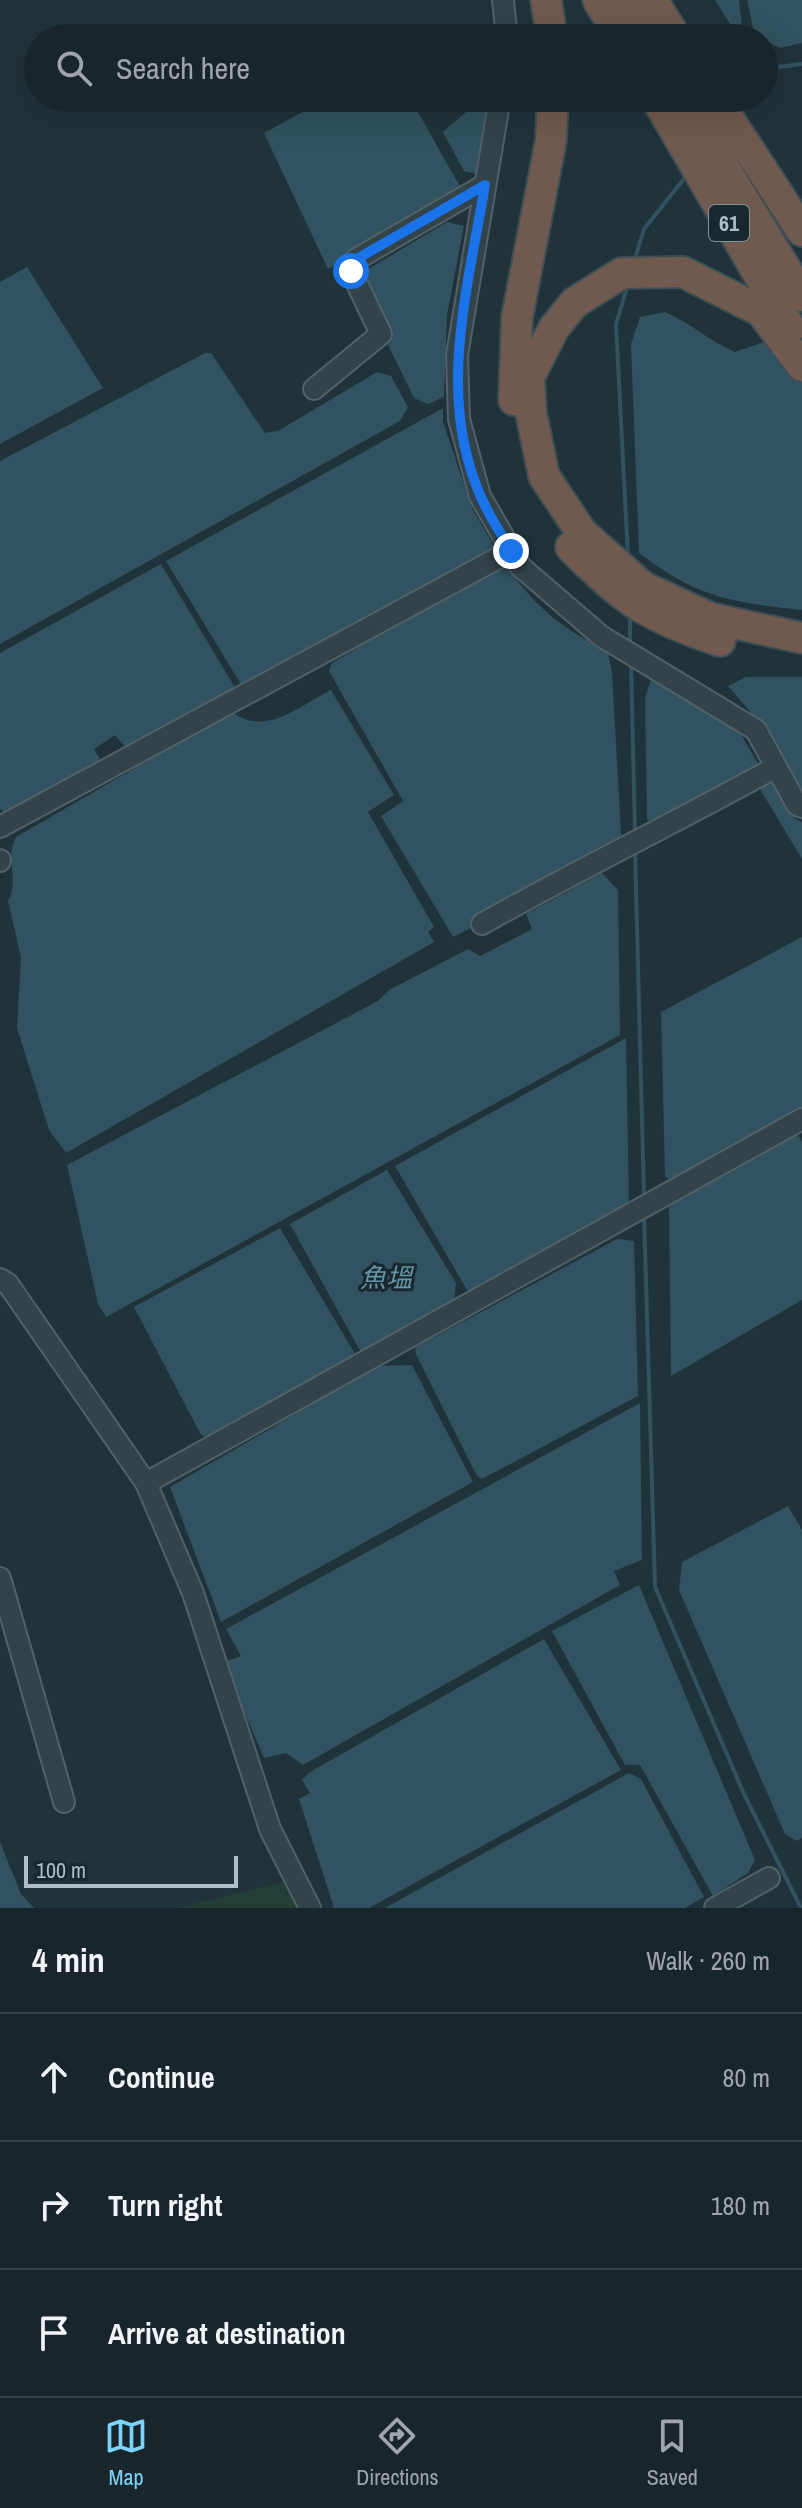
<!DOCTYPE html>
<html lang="en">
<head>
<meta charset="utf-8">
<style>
	body { margin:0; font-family:"Archivo Narrow","Noto Sans TC",sans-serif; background:#212e34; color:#f1f3f6 }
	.scale { position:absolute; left:24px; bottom:20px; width:214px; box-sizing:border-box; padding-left:8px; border:4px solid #aebfc6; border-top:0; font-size:22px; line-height:28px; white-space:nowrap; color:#aebfc6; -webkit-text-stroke:6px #19282e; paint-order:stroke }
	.stop { position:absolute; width:24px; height:24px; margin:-18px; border:6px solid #1a73e8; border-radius:50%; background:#fff }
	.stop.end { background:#1a73e8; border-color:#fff; box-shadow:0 2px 8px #0008 }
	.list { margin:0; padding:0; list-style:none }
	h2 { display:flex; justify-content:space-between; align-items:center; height:104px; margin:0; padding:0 32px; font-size:34px }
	h2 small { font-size:26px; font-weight:400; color:#9fa5a9 }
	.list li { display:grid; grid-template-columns:52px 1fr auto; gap:24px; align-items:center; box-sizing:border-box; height:128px; padding:0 32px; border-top:2px solid #364348 }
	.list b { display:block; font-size:30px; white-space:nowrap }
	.list em { font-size:26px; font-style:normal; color:#9fa5a9 }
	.icon { flex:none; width:44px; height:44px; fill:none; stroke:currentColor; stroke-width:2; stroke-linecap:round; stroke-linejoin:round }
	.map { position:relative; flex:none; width:802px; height:1908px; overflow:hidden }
	.search { position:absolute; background:#18262c; box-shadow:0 8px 32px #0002; left:24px; right:24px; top:24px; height:88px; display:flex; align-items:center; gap:20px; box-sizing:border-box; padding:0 28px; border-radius:44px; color:#9fa5a9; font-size:30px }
	.sheet { height:488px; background:#18262c }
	nav { display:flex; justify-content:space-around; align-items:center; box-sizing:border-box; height:112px; border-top:2px solid #364348; background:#18262c; font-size:22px; color:#9fa5a9 }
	nav a { display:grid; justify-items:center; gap:4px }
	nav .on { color:#7cd4fd }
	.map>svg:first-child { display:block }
	.green { fill:#233d37 }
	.water { fill:#315260 }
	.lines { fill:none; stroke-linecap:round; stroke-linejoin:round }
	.stream { stroke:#315260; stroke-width:4 }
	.minor-casing { stroke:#516168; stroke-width:24 }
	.highway-casing { stroke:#3e4e55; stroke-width:34 }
	.minor { stroke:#33434a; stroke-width:20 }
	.highway { stroke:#705a50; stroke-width:30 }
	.route { stroke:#1a73e8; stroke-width:10 }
	.labels { text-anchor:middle; stroke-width:6; stroke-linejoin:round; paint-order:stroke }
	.shield { fill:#19282e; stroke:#819298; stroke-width:2 }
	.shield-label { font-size:22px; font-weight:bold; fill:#aebfc6 }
	.water-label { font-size:26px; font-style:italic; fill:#6595a8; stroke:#19282e }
</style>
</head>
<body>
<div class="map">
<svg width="802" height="1908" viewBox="0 0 802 1908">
	<rect width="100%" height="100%" fill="#20333a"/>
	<polygon class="green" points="287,1881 300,1908 176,1908"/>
	<g class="water">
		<polygon points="715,0 739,0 742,26 739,38"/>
		<polygon points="747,0 802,0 802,43 781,48 755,37"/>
		<polygon points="328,98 410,98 463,192 328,269 264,133"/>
		<polygon points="482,98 489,98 477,174 464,171 443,132"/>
		<polygon points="447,222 464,226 447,315 444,397 428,404 414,398 357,282 360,274"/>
		<polygon points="27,267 103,388 0,444 0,282"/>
		<path d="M665,312C690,323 710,341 735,352L802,329V610C730,602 698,598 639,553L631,344L640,317Z"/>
		<polygon points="205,353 211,353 265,433 278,431 377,372 391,376 408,407 400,421 0,644 0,461"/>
		<polygon points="443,408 443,422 472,508 495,548 482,559 245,691 166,561"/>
		<path d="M504,561C526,598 566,635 607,648L612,672L622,851L453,937L381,816L403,801L329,671L332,663Z"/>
		<polygon points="161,564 240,696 131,754 115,735 94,749 104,767 9,816 0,809 0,653"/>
		<polygon points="653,672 737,728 760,767 662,828 647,820 645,699"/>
		<polygon points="746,677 802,677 802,801 760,723 728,686"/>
		<path d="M331,690L394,795L368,812L434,927L428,932L434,942L66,1153L49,1130L17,1028L21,957L8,901C20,881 4,858 16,837L232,712C266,737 299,706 331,690Z"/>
		<polygon points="765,782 778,784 795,819 802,822 802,859 760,789"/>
		<polygon points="602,873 618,890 620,1035 106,1317 98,1304 67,1165 378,1001 389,990 468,949 480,956 532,929 526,914"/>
		<polygon points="802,937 802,1112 675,1186 665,1176 661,1012"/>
		<polygon points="626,1038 629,1209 474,1302 395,1166"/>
		<polygon points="797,1133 802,1142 802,1300 671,1376 669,1205"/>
		<polygon points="387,1170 456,1283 453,1309 368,1355 359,1349 290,1224"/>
		<polygon points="280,1228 357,1357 220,1442 201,1435 134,1307"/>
		<polygon points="617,1239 634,1241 638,1396 482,1479 477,1476 415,1352 416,1347"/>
		<polygon points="412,1365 473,1482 221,1622 170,1487 378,1366"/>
		<polygon points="640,1403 642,1560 614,1571 620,1585 303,1765 286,1753 264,1758 223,1662 241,1656 226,1629"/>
		<polygon points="788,1506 802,1530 802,1838 797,1841 785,1834 679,1590 682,1562"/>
		<polygon points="639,1585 755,1860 748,1873 713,1896 640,1765 625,1765 552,1631"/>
		<polygon points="544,1639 621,1770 369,1908 334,1908 299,1799 310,1793 302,1780 310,1772"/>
		<polygon points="629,1773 641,1779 704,1897 685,1908 385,1908"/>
		<polygon points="0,1842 21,1894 34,1908 0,1908"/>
	</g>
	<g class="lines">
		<g class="stream">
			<polyline points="764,77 771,68 802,64"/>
			<polyline points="737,112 748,98"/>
			<polyline points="634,262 644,229 687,175"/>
			<polyline points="628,284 616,324 628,557"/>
			<polyline points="630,614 630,645"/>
			<polyline points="631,662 635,833"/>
			<polyline points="635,850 644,1197"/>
			<polyline points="644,1214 655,1587 744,1794 801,1908"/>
		</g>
		<defs>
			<g id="minor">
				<polyline points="503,0 507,38"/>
				<polyline points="500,98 457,355 459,419 480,496 521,567 601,636 756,730 797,805 802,807"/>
				<polyline points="314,389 381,334 351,271 355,260 485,185"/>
				<polyline points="0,827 511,551"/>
				<polyline points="0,860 0,861"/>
				<path d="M482,924C579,869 679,821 776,767"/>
				<polyline points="0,1279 8,1284 146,1483 193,1593 270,1829 310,1908"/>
				<polyline points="146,1483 802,1119"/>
				<polyline points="0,1578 64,1802"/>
				<polyline points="715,1908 769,1878"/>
			</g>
			<g id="highway">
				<polyline points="546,0 552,38"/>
				<polyline points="598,0 621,38"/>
				<polyline points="626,0 647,38"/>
				<polyline points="652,0 676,38"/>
				<polyline points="656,98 790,328"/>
				<polyline points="682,98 802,296"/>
				<polyline points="715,98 802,231"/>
				<polyline points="802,366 761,311 683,272 622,273 574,303 554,328 529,377 531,413 544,476 582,533 643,587 710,618 802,638"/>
				<polyline points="514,400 517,318 551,140 553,98"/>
				<path d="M571,547C624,601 648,617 720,641"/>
			</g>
		</defs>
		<use href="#minor" class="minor-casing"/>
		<use href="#highway" class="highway-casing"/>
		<use href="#minor" class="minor"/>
		<use href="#highway" class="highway"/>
	</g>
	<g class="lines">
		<path class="route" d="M351,271L355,260L485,185C468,288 436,397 481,497C489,516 501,533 511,551"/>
	</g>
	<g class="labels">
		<rect class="shield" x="709" y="205" width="40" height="36" rx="6"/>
		<g class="shield-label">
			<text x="729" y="231">61</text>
		</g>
		<g class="water-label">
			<text x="386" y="1287">魚塭</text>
		</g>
	</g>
</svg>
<div class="scale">100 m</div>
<div class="stop" style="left:351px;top:271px"></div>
<div class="stop end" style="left:511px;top:551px"></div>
<div class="search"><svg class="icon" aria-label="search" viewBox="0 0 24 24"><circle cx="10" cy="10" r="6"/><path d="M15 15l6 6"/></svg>Search here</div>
</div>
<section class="sheet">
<h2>4 min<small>Walk · 260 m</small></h2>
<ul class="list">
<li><svg class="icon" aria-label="ahead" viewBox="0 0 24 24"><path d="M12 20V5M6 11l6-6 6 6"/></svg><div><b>Continue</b></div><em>80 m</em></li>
<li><svg class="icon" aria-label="right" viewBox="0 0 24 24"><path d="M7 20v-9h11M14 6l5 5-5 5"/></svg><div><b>Turn right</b></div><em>180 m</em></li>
<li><svg class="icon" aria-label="arrive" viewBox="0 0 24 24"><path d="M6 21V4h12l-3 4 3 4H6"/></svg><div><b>Arrive at destination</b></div></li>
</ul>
</section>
<nav>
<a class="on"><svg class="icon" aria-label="map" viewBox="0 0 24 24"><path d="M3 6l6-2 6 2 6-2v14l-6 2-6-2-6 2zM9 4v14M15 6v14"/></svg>Map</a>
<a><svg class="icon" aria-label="directions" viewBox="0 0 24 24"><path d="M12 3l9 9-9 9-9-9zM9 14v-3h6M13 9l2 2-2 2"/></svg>Directions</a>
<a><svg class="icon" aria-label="saved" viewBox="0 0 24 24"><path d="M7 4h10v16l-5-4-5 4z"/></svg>Saved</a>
</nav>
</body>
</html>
